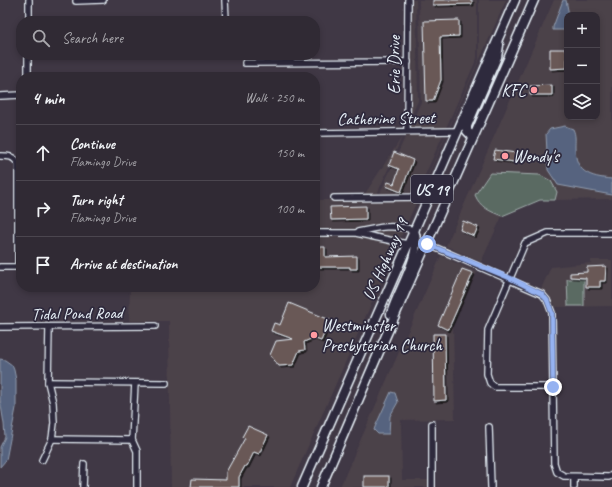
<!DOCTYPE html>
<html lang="en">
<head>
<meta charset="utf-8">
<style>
	body { margin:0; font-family:Caveat,sans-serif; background:#3c3640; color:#f1f3f6 }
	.controls { position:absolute; right:12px; top:12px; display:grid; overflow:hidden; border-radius:8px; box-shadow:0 2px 6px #0003 }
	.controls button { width:36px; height:36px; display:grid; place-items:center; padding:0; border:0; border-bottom:1px solid #4b464f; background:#302a34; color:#f1f3f6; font:20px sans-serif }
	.stop { position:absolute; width:12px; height:12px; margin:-9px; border:3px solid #95b2f1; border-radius:50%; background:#fff }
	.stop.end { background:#95b2f1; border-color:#fff; box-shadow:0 1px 4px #0008 }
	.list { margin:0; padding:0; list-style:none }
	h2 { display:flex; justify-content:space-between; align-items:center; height:52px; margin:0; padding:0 16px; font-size:17px }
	h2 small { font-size:13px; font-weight:400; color:#a8a7ac }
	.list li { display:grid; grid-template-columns:26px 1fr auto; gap:12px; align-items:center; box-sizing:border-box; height:56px; padding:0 16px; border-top:1px solid #4b464f }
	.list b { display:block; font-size:15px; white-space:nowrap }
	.list p { margin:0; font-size:13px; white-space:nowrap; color:#a8a7ac }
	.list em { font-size:13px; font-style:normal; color:#a8a7ac }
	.icon { flex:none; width:22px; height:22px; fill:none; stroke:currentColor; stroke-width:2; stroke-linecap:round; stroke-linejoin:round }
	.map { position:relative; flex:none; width:612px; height:487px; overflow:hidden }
	.search { position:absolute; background:#302a34; box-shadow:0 2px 6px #0003; left:16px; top:16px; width:304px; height:44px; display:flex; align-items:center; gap:10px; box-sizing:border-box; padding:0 14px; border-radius:16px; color:#a8a7ac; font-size:15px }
	.panel { position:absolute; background:#302a34; box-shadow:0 2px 6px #0003; left:16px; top:72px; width:304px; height:220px; border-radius:16px }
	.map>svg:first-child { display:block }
	.built { fill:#4c424a; fill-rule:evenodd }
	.green { fill:#5a6a62; stroke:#a1aead }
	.water { fill:#56647f; stroke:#909caf }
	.building { fill:#695957; stroke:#e8f1f8; filter:url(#shadow) }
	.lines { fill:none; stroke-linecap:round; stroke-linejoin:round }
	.minor-casing { stroke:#e8f1f8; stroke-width:8 }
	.highway-casing { stroke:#e8f1f8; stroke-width:11 }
	.minor { stroke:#2f2a3d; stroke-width:5.5 }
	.highway { stroke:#2f2a3d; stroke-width:8 }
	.route { stroke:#95b2f1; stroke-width:5 }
	.poi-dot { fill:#ff9aa2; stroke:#2f2a3d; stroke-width:1.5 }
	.labels { text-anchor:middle; stroke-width:3.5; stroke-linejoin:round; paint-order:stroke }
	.shield { fill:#2f2a3d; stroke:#b0b5c0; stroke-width:1 }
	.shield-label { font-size:16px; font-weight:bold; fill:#e8f1f8 }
	.street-label { font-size:17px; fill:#e8f1f8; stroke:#2f2a3d }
	.poi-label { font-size:17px; fill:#e8f1f8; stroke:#2f2a3d; text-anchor:start }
</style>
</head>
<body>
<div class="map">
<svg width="612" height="487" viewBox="0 0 612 487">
	<defs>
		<filter id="shadow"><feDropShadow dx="2" dy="2" stdDeviation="0" flood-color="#0009"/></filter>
	</defs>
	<rect width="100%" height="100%" fill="#403845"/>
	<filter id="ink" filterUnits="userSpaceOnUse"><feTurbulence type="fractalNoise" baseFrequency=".025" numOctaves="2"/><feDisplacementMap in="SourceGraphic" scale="8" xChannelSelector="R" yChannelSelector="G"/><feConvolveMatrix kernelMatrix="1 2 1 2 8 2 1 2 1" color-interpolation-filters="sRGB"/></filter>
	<g filter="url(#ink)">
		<g class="built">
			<polygon points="404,0 416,0 418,101 405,129"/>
			<polygon points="419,0 477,0 477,58 417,193 380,193 421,102"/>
			<polygon points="479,0 506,0 290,487 171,487 169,321 129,321 130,290 229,291 229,287 315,287 315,200 361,200 402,137 378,192 381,197 419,195 479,59"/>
			<path d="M554,0H612V199L555,200L557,192L495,213L502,216L481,262L446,246ZM567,15H597V117H567Z"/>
			<polygon points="441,256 477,272 453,325 455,419 401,420 402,480 436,480 436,487 340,487"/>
			<polygon points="591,260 612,260 612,306 556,307 548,293 541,289 551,267 591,263"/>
		</g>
		<g class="green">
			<path d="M490,173L540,175L551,181L557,192L555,200H540L502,216C489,211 480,207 475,195Z"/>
			<polygon points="567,279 584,279 584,306 568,306"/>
		</g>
		<g class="water">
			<polygon points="563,0 566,0 569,15 567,15 567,30 553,30 553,27"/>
			<path d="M565,126L573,129C576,135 575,141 575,147C575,172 589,177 612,179V195L558,185L548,170L546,134L550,129Z"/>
			<polygon points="0,359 5,360 12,365 14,370 16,380 16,408 6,460 0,467 0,447 5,437 4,424 0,399"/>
			<polygon points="391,392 395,393 398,402 390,416 389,434 378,434 374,430 375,427"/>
		</g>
		<g class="building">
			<polygon points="433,0 472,0 472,4 433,5"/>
			<polygon points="459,20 459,36 440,37 441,80 433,101 426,101 424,21"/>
			<polygon points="550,49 567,49 567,68 550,69"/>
			<polygon points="552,85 552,95 530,95 530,86"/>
			<polygon points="495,150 516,153 514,162 493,159"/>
			<polygon points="394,152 413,160 401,192 386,186 388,182 394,184 399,169 389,165"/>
			<polygon points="366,206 366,219 331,220 330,207"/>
			<polygon points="463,221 478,227 474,236 460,230"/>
			<polygon points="319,247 325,247 325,257 357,256 357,269 350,269 350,267 318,267"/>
			<polygon points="606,266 605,281 600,281 600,287 586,287 586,278 570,277 570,273 587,272 587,267"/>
			<polygon points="462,269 473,273 448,330 438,325"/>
			<polygon points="289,303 330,320 321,341 313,338 304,342 305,350 299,351 293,365 279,366 270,355 276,341 293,339 271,331 274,323 280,325"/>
			<polygon points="433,334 445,334 446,400 434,401"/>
			<polygon points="248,426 268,435 259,454 254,452 247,466 245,466 239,477 239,487 191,487 192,479 226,480 226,472 245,438 242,437"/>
			<rect x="364" y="476" width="25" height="11"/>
		</g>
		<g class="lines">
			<defs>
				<g id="minor">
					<polyline points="225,0 226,20"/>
					<polyline points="76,1 103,0"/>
					<polyline points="29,21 29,0"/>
					<polyline points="245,63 408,62"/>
					<polyline points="28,77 28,55"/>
					<polyline points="0,96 21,95"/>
					<polyline points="407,131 408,0"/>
					<polyline points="315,133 457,131"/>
					<path d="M0,156C9,156 14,156 18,164V267"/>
					<polyline points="334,198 429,197"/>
					<path d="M358,232C379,227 393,224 414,230"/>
					<polyline points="315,233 356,233 407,244"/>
					<polyline points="427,244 542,294 547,300 552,313 554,463 557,472 564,476 609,477 612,475"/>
					<polyline points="0,267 21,267"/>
					<polyline points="0,327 155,326"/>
					<polyline points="48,382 166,383"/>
					<polyline points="135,383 132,440 137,451 137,487"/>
					<polyline points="553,387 495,387 490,383 487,374 488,330 525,243 548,233 612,233"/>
					<polyline points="489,427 491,487"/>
					<polyline points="52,439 132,440"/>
					<polyline points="42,460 52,439 54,423 53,403 48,382 49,328"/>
					<polyline points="574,477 574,487"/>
					<polyline points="83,487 84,464"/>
					<polyline points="432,487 432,424"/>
				</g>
				<g id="highway">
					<polyline points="473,137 467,131 467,126 497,57 499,45"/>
					<path d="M391,314C398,289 423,255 414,230"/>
					<polyline points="302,487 515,0"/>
					<polyline points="321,487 385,338 534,0"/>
				</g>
			</defs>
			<use href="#minor" class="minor-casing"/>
			<use href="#highway" class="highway-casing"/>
			<use href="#minor" class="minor"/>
			<use href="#highway" class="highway"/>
		</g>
	</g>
	<g class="lines" filter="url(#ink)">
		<polyline class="route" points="427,244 510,278 542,294 547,300 552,313 553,387"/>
	</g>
	<g class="poi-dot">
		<circle cx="534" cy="90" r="4"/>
		<circle cx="505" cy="156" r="4"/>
		<circle cx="314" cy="335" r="4"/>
	</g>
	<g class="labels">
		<rect class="shield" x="411" y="175" width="42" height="28" rx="3"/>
		<g class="shield-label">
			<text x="432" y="195">US 19</text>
		</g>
		<g class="street-label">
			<text transform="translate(394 65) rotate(-90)" y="6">Erie Drive</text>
			<text transform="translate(386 118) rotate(-1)" y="6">Catherine Street</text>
			<text transform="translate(385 259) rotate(-66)" y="6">US Highway 19</text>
			<text transform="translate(77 313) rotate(-1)" y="6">Tidal Pond Road</text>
		</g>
		<g class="poi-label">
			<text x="526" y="96" text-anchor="end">KFC</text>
			<text x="513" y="162">Wendy's</text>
			<text x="322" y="331">Westminster<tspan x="322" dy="20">Presbyterian Church</tspan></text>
		</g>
	</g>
</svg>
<div class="controls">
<button>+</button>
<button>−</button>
<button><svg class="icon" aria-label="layers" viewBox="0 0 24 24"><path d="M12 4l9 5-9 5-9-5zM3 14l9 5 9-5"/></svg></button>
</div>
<div class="stop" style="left:427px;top:244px"></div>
<div class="stop end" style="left:553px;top:387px"></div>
<div class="search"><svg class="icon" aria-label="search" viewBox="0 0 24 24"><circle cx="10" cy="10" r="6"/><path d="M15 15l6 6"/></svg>Search here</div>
<section class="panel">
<h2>4 min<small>Walk · 250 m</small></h2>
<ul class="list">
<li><svg class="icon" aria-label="ahead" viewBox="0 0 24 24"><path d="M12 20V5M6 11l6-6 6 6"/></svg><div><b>Continue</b><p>Flamingo Drive</p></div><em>150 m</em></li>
<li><svg class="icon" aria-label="right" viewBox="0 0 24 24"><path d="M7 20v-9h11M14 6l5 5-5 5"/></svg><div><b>Turn right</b><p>Flamingo Drive</p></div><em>100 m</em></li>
<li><svg class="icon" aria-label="arrive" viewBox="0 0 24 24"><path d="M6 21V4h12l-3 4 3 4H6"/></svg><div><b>Arrive at destination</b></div></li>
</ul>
</section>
</div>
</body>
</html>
